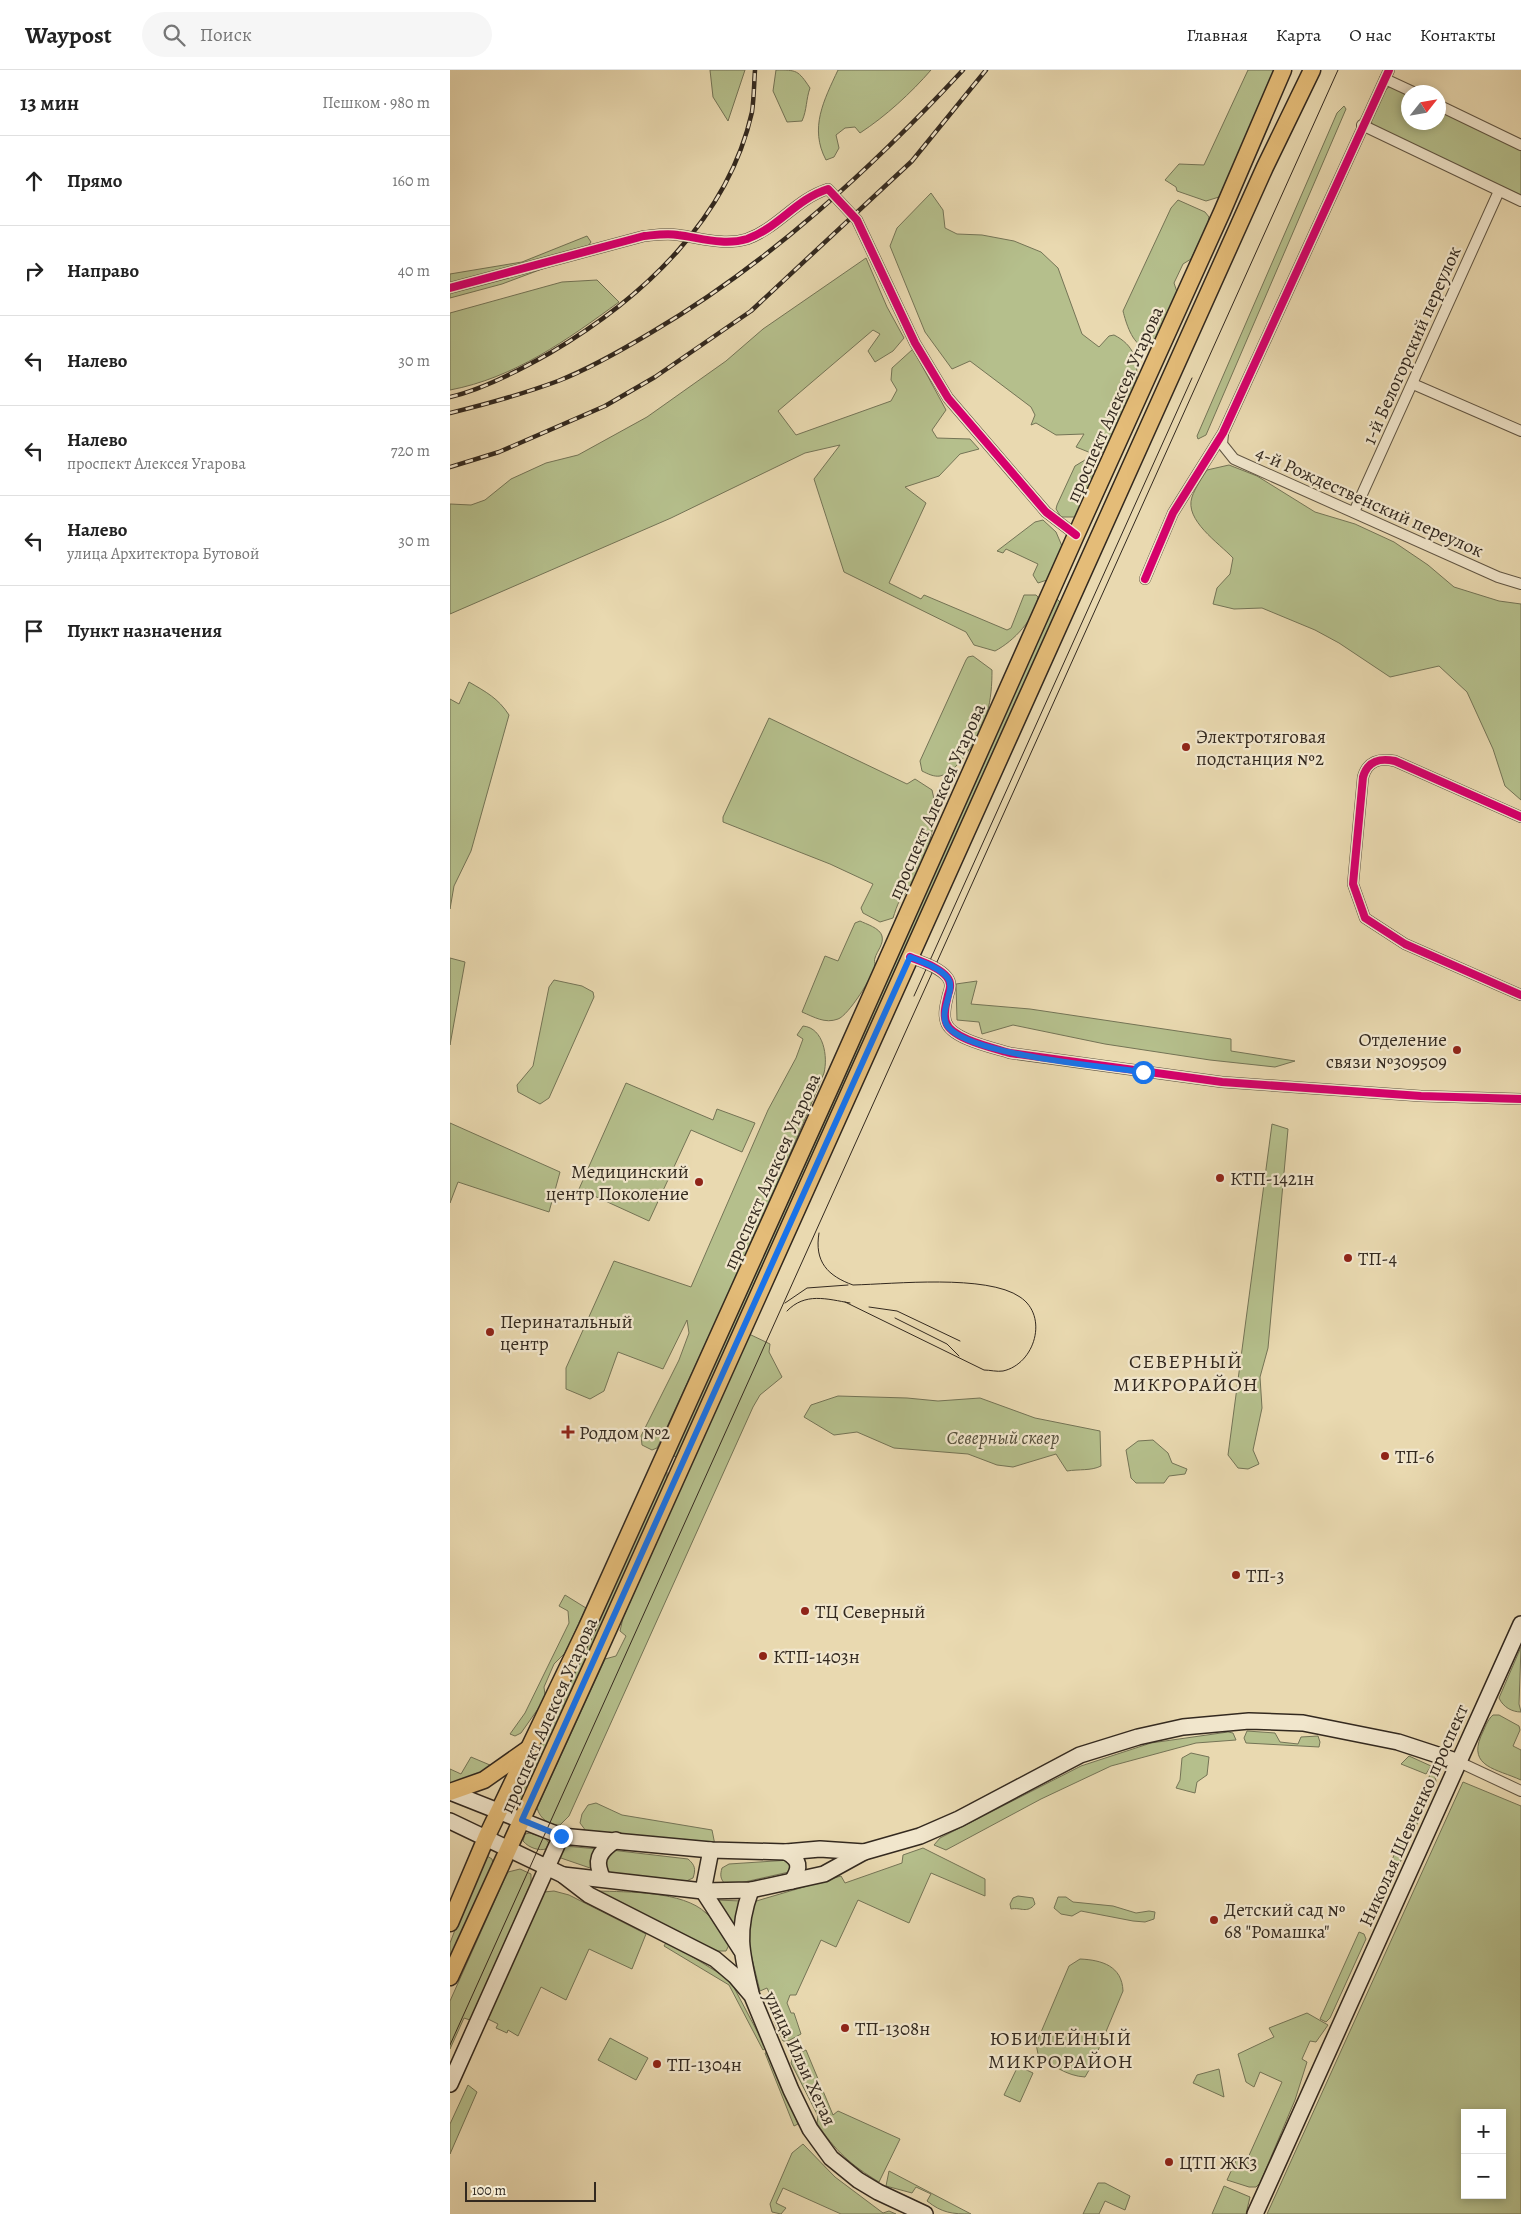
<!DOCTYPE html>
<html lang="ru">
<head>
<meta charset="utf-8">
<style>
	body { margin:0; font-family:Alegreya,serif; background:#f6f6f6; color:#222 }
	.controls { position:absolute; right:15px; bottom:15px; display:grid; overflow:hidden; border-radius:0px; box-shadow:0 2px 8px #0003 }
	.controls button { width:45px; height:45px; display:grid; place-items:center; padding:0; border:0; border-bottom:1px solid #e0e0e0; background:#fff; color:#222; font:25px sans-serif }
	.compass { position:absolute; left:951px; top:15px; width:45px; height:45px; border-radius:50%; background:#fff; box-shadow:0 2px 8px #0003; rotate:59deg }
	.scale { position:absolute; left:15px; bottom:12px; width:131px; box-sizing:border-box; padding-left:5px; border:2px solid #33291f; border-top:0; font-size:14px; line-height:18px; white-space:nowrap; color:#33291f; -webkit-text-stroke:4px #f1e6cc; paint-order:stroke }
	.stop { position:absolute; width:15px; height:15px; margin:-11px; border:4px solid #1a73e8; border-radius:50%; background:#fff }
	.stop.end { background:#1a73e8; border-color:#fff; box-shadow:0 1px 5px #0008 }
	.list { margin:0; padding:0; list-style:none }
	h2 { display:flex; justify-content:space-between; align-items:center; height:65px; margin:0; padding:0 20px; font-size:21px }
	h2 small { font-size:16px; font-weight:400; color:#767676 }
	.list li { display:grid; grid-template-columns:32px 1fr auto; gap:15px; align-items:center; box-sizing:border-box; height:90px; padding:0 20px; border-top:1px solid #e0e0e0 }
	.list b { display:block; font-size:19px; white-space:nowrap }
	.list p { margin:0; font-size:16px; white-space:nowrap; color:#767676 }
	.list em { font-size:16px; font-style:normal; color:#767676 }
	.icon { flex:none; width:28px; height:28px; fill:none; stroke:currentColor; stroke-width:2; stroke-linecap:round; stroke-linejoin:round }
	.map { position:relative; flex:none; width:1071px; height:2144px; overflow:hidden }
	header { display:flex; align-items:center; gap:30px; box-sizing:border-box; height:70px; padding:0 25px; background:#fff; border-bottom:1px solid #e0e0e0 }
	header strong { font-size:24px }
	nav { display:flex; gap:28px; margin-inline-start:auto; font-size:18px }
	.search { width:350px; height:45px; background:#f6f6f6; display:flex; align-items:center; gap:12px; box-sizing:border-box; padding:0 18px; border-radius:28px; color:#767676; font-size:19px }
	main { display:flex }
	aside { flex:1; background:#fff }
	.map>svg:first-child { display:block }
	.green { fill:#b5bf8c; stroke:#747456; fill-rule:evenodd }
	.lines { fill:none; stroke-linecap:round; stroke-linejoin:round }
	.street-casing { stroke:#605543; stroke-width:12 }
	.secondary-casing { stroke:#33291f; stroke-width:18 }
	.primary-casing { stroke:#33291f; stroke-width:19 }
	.street { stroke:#f1e6cc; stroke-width:10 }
	.secondary { stroke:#f1e6cc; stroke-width:15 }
	.primary { stroke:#e4bc78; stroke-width:16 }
	.tram { stroke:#33291f; stroke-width:1 }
	.rail-casing { stroke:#33291f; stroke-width:4.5 }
	.rail { stroke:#f1e6cc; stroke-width:2.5; stroke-dasharray:8; stroke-linecap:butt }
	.cycleway-casing { stroke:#f1e6cc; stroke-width:11 }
	.cycleway { stroke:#d6006c; stroke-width:8 }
	.route { stroke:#1a73e8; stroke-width:6 }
	.poi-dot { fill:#8f2418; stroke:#f1e6cc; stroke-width:2 }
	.labels { text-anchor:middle; stroke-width:4.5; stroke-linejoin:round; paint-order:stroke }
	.street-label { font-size:19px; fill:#33291f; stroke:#f1e6cc }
	.poi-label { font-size:19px; fill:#33291f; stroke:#f1e6cc; text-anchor:start }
	.park-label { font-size:19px; font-style:italic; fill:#544e3a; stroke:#f1e6cc }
	.neighbourhood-label { font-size:20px; letter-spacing:1px; fill:#33291f; stroke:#f1e6cc }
</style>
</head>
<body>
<header>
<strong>Waypost</strong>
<div class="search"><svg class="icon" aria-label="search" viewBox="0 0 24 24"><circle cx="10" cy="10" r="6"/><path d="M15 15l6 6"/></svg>Поиск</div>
<nav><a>Главная</a><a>Карта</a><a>О нас</a><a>Контакты</a></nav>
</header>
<main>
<aside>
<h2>13 мин<small>Пешком · 980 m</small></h2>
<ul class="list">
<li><svg class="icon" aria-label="ahead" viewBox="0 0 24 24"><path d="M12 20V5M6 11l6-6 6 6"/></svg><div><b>Прямо</b></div><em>160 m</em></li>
<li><svg class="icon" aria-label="right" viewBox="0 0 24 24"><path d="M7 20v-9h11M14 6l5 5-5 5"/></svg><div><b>Направо</b></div><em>40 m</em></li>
<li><svg class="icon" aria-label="left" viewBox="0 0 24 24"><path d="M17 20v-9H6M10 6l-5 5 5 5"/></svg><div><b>Налево</b></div><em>30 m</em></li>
<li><svg class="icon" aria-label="left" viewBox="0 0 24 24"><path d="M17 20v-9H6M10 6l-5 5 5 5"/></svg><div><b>Налево</b><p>проспект Алексея Угарова</p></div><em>720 m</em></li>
<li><svg class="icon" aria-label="left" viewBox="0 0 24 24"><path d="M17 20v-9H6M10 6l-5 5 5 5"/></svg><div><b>Налево</b><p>улица Архитектора Бутовой</p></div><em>30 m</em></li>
<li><svg class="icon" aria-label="arrive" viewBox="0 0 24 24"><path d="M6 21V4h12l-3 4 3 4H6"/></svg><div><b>Пункт назначения</b></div></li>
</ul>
</aside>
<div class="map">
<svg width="1071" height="2144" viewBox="0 0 1071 2144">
	<rect width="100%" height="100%" fill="#e9d9b0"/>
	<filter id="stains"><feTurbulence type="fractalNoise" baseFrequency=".004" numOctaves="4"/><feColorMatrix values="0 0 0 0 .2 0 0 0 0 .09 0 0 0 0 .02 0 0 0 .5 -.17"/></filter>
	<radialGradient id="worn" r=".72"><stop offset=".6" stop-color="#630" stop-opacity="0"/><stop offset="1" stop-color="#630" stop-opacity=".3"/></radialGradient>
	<g class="green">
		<polygon points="260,0 295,0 278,51 263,27"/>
		<path d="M326,0C347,0 348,0 360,18C356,29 357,40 352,51L337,52L323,21Z"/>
		<path d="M388,0H481C461,23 436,46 410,63L405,57L395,58L386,65L389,78L384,87L376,90C359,58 374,30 388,0Z"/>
		<polygon points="798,0 827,0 769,127 756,131 727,121 726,117 715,110 729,94 754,95"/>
		<polygon points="939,17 947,18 958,24 958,52 988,52 989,38 1071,78 1071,125 927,59 922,54 920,46 932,23"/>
		<polygon points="894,36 896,39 756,365 748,369 747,366 887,43"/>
		<path d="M481,123L493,140L495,158L507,164L532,165L564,171L591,182L608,198L632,264L649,277L659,266L664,265C684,275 689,291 686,312L654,382L641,383L626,377L634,364L606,365L586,353L581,355L585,345L581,337L520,291L502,299L475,262L440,176L447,158Z"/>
		<path d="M728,130L755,142L759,147L758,153L741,189L733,194L724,213L727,222L703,273L694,277C682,273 676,253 673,241L721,138Z"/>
		<polygon points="137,166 141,172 132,184 52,214 0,228 0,204 72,192"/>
		<path d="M416,188L437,237L454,268L443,281L425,292L418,281L430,264L423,260L328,341L346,365L441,331L447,320L441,310L442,298L463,279L496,340L482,360L487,368L520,369L529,379L510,384L489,406L455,417L476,433L439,513L471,529L474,525L557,560L561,558L574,525H586L588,527C585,549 564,571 545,581L524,575L516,562L394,502L364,409L390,375L355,383L221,448L0,544V434L21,435L35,430L61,409L96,393L128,385L197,347L276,291L313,259Z"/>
		<path d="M147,210L169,232C117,270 64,308 0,320V243L112,212Z"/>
		<polygon points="635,390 643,393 646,403 626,447 611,447 606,439 607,435 625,396"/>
		<path d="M779,395L807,406L865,442L905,454L944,472L978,495L1004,517L1049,531L1071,534V730L1055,716L1043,679L1017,622L989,596L940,607L889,573L865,560L812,538L784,539L763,534L767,518L780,504L783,488C769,473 734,450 742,427C745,418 752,408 757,400Z"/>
		<polygon points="593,450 606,462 612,476 597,510 588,513 583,505 588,494 556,479 553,483 547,481 585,452"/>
		<polygon points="607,529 611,533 228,1385 225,1387 223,1384"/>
		<path d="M523,586L542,600C542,614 541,630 537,643C532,661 510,702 490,706C484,707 478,704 472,701L470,691L516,590L518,587Z"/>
		<path d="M19,612C36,622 48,628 59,645L21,781L4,816L0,839V629L9,634Z"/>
		<path d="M319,648L457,714L465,709L482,720C491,752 474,793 458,821C455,825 452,826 450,830C447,835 445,842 443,848L430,852L413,843L411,838L423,814L380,794L273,752V747Z"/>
		<path d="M410,851C416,854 430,858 432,866C434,874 427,881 425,888C424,890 425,893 425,895C424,905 398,946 388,949C375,954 364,947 352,942L375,886L388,891L405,853Z"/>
		<polygon points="0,888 15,892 0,975"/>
		<polygon points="104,910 132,916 143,922 144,927 99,1028 90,1034 68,1022 67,1015 83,996 99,917"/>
		<polygon points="527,911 521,934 580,939 781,969 781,981 845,991 825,997 760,990 655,974 563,955 532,964 529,952 507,950 506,914"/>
		<path d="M353,956C374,958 378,987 374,1003C323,1128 266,1251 209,1374L207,1378L202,1380L192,1375L191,1366L229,1290L239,1263L237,1250L213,1299L168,1282L154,1321L140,1329L116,1319V1298L164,1191L241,1217L318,1040L346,988L353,969L347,965Z"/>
		<polygon points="176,1013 263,1050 267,1039 305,1053 292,1082 241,1060 199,1151 129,1119"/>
		<polygon points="0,1053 110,1102 99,1142 8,1112 0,1133"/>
		<polygon points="822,1054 838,1059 818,1278 810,1307 812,1338 803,1380 809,1394 798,1399 788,1398 778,1385"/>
		<path d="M299,1264L320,1274L319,1282L332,1307L310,1325L303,1337L119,1746L110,1755C99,1755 90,1749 87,1738L155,1589L166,1586L176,1566L170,1561L173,1548Z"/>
		<path d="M388,1326L457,1328L488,1331L530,1328L585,1348L650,1361L651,1396C641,1401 629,1399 617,1401L606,1384L563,1397L547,1395L518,1384L444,1378L407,1362L384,1365L354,1347L361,1335Z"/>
		<polygon points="703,1370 718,1383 722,1393 737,1399 735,1404 719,1406 714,1413 686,1413 681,1408 676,1380 688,1371"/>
		<polygon points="217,1402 217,1409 71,1733 62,1733 61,1730 97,1661 215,1403"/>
		<polygon points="115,1525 136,1538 115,1583 104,1594 94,1617 95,1625 90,1636 71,1663 65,1666 60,1664 75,1643 119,1553 118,1541 109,1536"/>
		<path d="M1071,1577L1069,1634L1071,1642C1062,1642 1053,1637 1049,1628Z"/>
		<path d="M1043,1645H1049L1069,1656L1070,1660L1063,1676L1071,1680V1710C1047,1699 1018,1697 1031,1666C1035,1658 1037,1650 1043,1645Z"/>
		<polygon points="797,1661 825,1663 830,1672 848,1674 851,1667 868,1666 870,1672 869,1677 796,1673 794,1668"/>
		<polygon points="778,1662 783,1663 786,1670 746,1673 661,1696 591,1729 496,1780 484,1775 490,1768 631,1696 701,1673"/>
		<polygon points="741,1683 759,1687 757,1705 747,1712 745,1723 726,1718 730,1710 732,1688"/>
		<polygon points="959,1686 981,1696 976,1704 951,1694"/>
		<polygon points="21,1687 47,1698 0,1714 0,1699 11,1704"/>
		<polygon points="983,1698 986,1711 927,1845 924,1851 915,1850"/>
		<path d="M1013,1712L1071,1736V2144H817ZM1015,2043H1052V2125H1015Z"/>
		<polygon points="146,1733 172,1745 262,1760 265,1775 136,1761 130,1753 132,1744 138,1735"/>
		<path d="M80,1763L95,1768L99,1773L96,1779C89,1781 79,1778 73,1771L75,1764Z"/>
		<polygon points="114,1776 148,1779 143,1799 108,1787"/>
		<polygon points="473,1778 535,1809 535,1826 481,1803 459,1853 408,1830 386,1877 371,1870 346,1925 340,1925 337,1933 341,1943 344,1943 351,1964 338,1971 333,1971 324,1951 330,1946 317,1918 310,1921 297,1868 303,1832 391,1806 395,1813 452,1793 453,1785"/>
		<path d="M161,1780L238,1789C245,1795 246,1799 243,1808L232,1813L159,1804L153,1799L154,1784Z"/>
		<polygon points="37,1786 42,1789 43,1793 0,1890 0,1873 30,1795"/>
		<path d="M340,1790L344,1793L339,1802L281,1815H276C270,1809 270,1805 272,1798L279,1794Z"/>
		<polygon points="70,1799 81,1804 81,1813 20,1950 14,1948 0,1979 0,1931 55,1808 58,1802"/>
		<polygon points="104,1821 119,1825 196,1864 182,1899 139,1879 116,1930 91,1917 68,1966 58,1960 57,1963 46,1958 48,1954 34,1947 94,1822"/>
		<path d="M147,1821C178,1822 233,1821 256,1843C266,1852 272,1864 279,1875L276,1881H268L149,1824Z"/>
		<path d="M568,1826L583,1828L585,1834C577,1844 571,1837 561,1839L560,1834L563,1828Z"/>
		<polygon points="608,1827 616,1827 623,1832 663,1836 686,1843 699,1841 705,1842 704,1849 695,1852 683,1851 631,1841 622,1846 611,1844 604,1838"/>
		<polygon points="265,1830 292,1831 286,1857"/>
		<polygon points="909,1862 914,1864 916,1869 880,1948 876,1952 870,1949"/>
		<polygon points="217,1871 280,1910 316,1978 313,1980 279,1915 214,1876"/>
		<path d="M630,1889C652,1890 672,1896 673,1921L642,1995L635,2007C617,2006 601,1995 588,1984L586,1974L619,1896Z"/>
		<polygon points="857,1943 878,1955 866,1972 860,1971 852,1989 857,1992 845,2030 810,2113 806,2117 799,2117 777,2110 788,2086 797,2090 832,2012 810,2002 804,2017 796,2012 788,1984 824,1967 819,1958"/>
		<polygon points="160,1968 198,1988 186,2010 148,1990"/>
		<path d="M356,1980L383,2045L388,2041L450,2069L429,2112C401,2095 385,2081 367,2053L368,2046L341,1993L343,1986Z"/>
		<polygon points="318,1982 348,2054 344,2056 315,1983"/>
		<polygon points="568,1996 583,2003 570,2032 554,2025"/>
		<polygon points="769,1999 774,2027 743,2013 747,2005"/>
		<polygon points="18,2015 27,2022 0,2084 0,2054"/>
		<polygon points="353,2074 385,2107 433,2143 439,2141 446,2144 391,2144 333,2118 326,2133 336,2138 331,2144 322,2142 320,2134 342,2083"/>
		<path d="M439,2101L521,2144C502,2144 492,2143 477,2131L481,2124L466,2117L462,2123L436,2116Z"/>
		<polygon points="648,2113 655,2113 680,2126 675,2140 655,2131 649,2144 633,2144"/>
		<polygon points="774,2116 800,2127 796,2144 762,2144"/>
	</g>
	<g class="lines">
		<defs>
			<g id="street">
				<polyline points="935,9 963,22"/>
				<polyline points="988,35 1071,75"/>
				<polyline points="912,55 1071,131"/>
				<path d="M0,218L194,166C205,165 217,163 228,165C251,168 274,176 297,169C328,158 346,129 378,119L407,150L465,273L498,328L596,442L626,465"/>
				<polyline points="963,314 1071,361"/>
				<polyline points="773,364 772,374 784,389 1048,507 1071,514"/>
				<polyline points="904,442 1049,121"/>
				<polyline points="695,509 723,443 773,363 939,0"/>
				<path d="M1071,747L945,691C930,688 918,690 913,707L903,814L915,848L955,874L1071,925"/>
				<path d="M460,887C472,892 489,897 497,907C502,913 500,919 498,925C496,934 493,943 496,952C501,969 544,978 560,983L772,1012L971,1026L1071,1029"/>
				<polyline points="1009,1692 1071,1721"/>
			</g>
			<g id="secondary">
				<polyline points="0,1722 111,1766 261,1780 336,1782 370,1779 414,1782"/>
				<polyline points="0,1751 113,1805 139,1825 265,1889 285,1906 302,1926 341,2020 360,2059 381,2088 408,2110 428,2122 475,2144"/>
				<polyline points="261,1780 253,1821 291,1880"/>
				<path d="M336,1782C350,1790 351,1797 342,1811"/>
				<polyline points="113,1805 253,1821 301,1820 374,1804 414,1782 470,1766 509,1749 630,1685 688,1667 733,1657 799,1651 853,1653 948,1672 1009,1692"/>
				<path d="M153,1809C144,1791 148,1782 166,1770"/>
				<path d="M301,1820C286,1861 291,1882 301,1923"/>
				<polyline points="0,2014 111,1766"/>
				<polyline points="805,2144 1071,1554"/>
			</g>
			<g id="primary">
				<polyline points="0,1722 34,1710 78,1679"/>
				<polyline points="0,1853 36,1768 137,1557 385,1007 626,465 772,142 833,0"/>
				<polyline points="0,1907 145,1589 815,97 862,0"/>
			</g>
		</defs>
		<use href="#street" class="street-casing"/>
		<use href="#secondary" class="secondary-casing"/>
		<use href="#primary" class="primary-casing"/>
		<use href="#street" class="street"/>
		<use href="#secondary" class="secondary"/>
		<use href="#primary" class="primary"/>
		<g class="tram">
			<polyline points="464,926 742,308"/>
			<path d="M369,1163C364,1192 378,1206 403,1215C444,1214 537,1204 570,1227C599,1246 585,1294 553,1301C547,1302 540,1300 534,1300L395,1232"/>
			<polyline points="335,1233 357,1218 398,1215"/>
			<polyline points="419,1237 447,1241 510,1271"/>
			<path d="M337,1241C355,1222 377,1229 400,1233"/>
			<polyline points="445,1248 497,1274 509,1286"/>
			<polyline points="0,1975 888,0"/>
		</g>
		<defs>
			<g id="rail">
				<path d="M0,327C34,319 70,300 100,283C192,229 278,149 302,42C304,28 304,14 305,0"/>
				<path d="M0,343C37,334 73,324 108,311C141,298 172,280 202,262C319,193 421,99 513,0"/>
				<polyline points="0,397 49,382 155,336 205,307 301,241 462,91 536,0"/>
			</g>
		</defs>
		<use href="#rail" class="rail-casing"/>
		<use href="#rail" class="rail"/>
		<defs>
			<g id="cycleway">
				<path d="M0,218L194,166C205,165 217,163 228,165C251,168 274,176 297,169C328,158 346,129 378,119L407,150L465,273L498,328L596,442L626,465"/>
				<polyline points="695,509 723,443 773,363 939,0"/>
				<path d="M1071,747L945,691C930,688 918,690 913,707L903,814L915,848L955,874L1071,925"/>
				<path d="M460,887C472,892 489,897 497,907C502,913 500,919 498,925C496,934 493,943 496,952C501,969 544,978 560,983L772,1012L971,1026L1071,1029"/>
			</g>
		</defs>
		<use href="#cycleway" class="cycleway-casing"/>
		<use href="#cycleway" class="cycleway"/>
	</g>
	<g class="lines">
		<path class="route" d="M111,1766L72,1750L460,887C472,892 488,897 497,907C509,920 483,945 501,960C531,986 650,996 693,1002"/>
	</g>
	<g class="poi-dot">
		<circle cx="736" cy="677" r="5"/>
		<circle cx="1007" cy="980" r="5"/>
		<circle cx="770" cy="1108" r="5"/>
		<circle cx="249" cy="1112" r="5"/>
		<circle cx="898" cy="1188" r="5"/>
		<circle cx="40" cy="1262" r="5"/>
		<path d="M115.5 1354.5h5v5h5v5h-5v5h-5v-5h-5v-5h5z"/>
		<circle cx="935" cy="1386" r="5"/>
		<circle cx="786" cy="1505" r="5"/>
		<circle cx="355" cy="1541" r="5"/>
		<circle cx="313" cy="1586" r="5"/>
		<circle cx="764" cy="1850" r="5"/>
		<circle cx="395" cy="1958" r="5"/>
		<circle cx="207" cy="1994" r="5"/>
		<circle cx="719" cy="2092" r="5"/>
	</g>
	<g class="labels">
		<g class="street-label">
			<text transform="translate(961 275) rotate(-66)" y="7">1-й Белогорский переулок</text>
			<text transform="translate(664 334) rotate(-66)" y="7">проспект Алексея Угарова</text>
			<text transform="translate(920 431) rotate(24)" y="7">4-й Рождественский переулок</text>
			<text transform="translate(486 731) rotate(-66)" y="7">проспект Алексея Угарова</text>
			<text transform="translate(321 1101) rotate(-66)" y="7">проспект Алексея Угарова</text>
			<text transform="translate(98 1645) rotate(-66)" y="7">проспект Алексея Угарова</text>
			<text transform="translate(963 1745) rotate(-66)" y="7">Николая Шевченко проспект</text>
			<text transform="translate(351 1988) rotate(65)" y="7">улица Ильи Хегая</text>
		</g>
		<g class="poi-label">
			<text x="746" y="673">Электротяговая<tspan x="746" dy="22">подстанция №2</tspan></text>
			<text x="997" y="976" text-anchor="end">Отделение<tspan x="997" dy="22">связи №309509</tspan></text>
			<text x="239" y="1108" text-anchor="end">Медицинский<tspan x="239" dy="22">центр Поколение</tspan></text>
			<text x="780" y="1115">КТП-1421н</text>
			<text x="908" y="1195">ТП-4</text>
			<text x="50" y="1258">Перинатальный<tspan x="50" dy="22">центр</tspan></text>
			<text x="129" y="1369">Роддом №2</text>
			<text x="945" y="1393">ТП-6</text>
			<text x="796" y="1512">ТП-3</text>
			<text x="365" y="1548">ТЦ Северный</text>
			<text x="323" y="1593">КТП-1403н</text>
			<text x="774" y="1846">Детский сад №<tspan x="774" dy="22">68 "Ромашка"</tspan></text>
			<text x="405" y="1965">ТП-1308н</text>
			<text x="217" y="2001">ТП-1304н</text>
			<text x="729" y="2099">ЦТП ЖК3</text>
		</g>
		<g class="park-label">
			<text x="553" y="1374">Северный сквер</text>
		</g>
		<g class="neighbourhood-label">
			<text x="736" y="1298">СЕВЕРНЫЙ<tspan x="736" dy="23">МИКРОРАЙОН</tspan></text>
			<text x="611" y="1975">ЮБИЛЕЙНЫЙ<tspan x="611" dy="23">МИКРОРАЙОН</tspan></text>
		</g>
	</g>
	<rect width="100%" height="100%" filter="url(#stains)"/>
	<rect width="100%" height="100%" fill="url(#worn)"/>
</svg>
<div class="controls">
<button>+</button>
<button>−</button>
</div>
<svg class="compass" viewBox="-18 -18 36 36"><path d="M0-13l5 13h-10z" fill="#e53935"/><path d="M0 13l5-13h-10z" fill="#767676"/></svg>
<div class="scale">100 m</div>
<div class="stop" style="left:693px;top:1002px"></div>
<div class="stop end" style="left:111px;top:1766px"></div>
</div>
</main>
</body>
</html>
